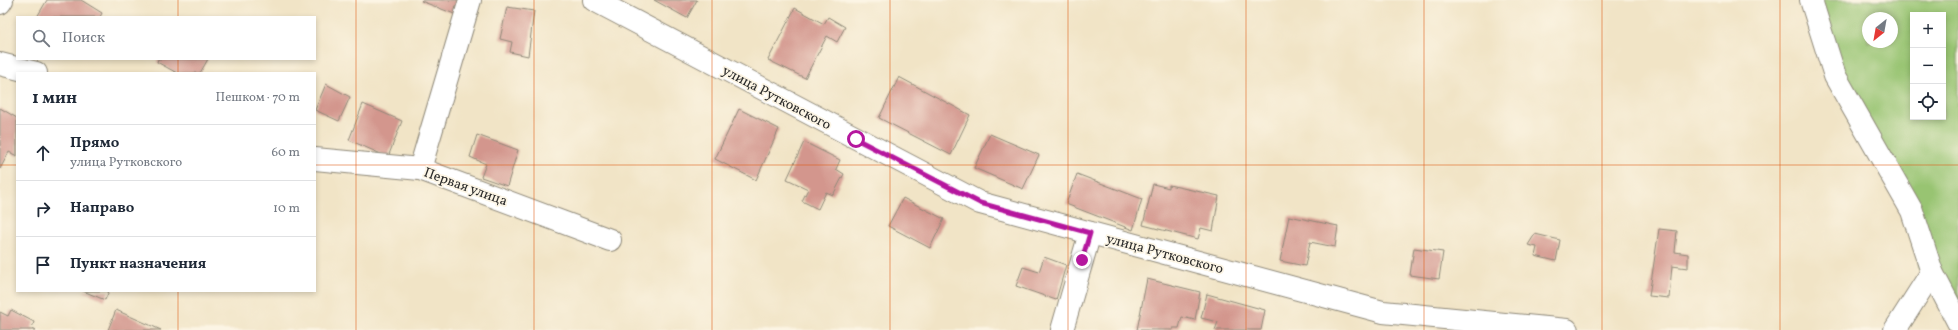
<!DOCTYPE html>
<html lang="ru">
<head>
<meta charset="utf-8">
<style>
	body { margin:0; font-family:Vollkorn,serif; background:#f6f6f7; color:#1f2937 }
	.controls { position:absolute; right:12px; top:12px; display:grid; overflow:hidden; border-radius:0px; box-shadow:0 2px 6px #0003 }
	.controls button { width:36px; height:36px; display:grid; place-items:center; padding:0; border:0; border-bottom:1px solid #e0e1e3; background:#fff; color:#1f2937; font:20px sans-serif }
	.compass { position:absolute; left:1862px; top:12px; width:36px; height:36px; border-radius:50%; background:#fff; box-shadow:0 2px 6px #0003; rotate:211deg }
	.stop { position:absolute; width:12px; height:12px; margin:-9px; border:3px solid #b5179e; border-radius:50%; background:#fff }
	.stop.end { background:#b5179e; border-color:#fff; box-shadow:0 1px 4px #0008 }
	.list { margin:0; padding:0; list-style:none }
	h2 { display:flex; justify-content:space-between; align-items:center; height:52px; margin:0; padding:0 16px; font-size:17px }
	h2 small { font-size:13px; font-weight:400; color:#747a83 }
	.list li { display:grid; grid-template-columns:26px 1fr auto; gap:12px; align-items:center; box-sizing:border-box; height:56px; padding:0 16px; border-top:1px solid #e0e1e3 }
	.list b { display:block; font-size:15px; white-space:nowrap }
	.list p { margin:0; font-size:13px; white-space:nowrap; color:#747a83 }
	.list em { font-size:13px; font-style:normal; color:#747a83 }
	.icon { flex:none; width:22px; height:22px; fill:none; stroke:currentColor; stroke-width:2; stroke-linecap:round; stroke-linejoin:round }
	.map { position:relative; flex:none; width:1958px; height:330px; overflow:hidden }
	.search { position:absolute; background:#fff; box-shadow:0 2px 6px #0003; left:16px; top:16px; width:300px; height:44px; display:flex; align-items:center; gap:10px; box-sizing:border-box; padding:0 14px; border-radius:0px; color:#747a83; font-size:15px }
	.panel { position:absolute; background:#fff; box-shadow:0 2px 6px #0003; left:16px; top:72px; width:300px; height:220px; border-radius:0px }
	.map>svg:first-child { display:block }
	.green { fill:#98c472; stroke:#62784e; fill-rule:evenodd }
	.building { fill:#d3968d }
	.lines { fill:none; stroke-linecap:round; stroke-linejoin:round }
	.street-casing { stroke:#8e8878; stroke-width:24 }
	.street { stroke:#fff; stroke-width:22 }
	.route { stroke:#b5179e; stroke-width:5 }
	.grid { fill:none; stroke:#df570e; stroke-width:1; stroke-opacity:0.55 }
	.labels { text-anchor:middle; stroke-width:3.5; stroke-linejoin:round; paint-order:stroke }
	.street-label { font-size:14px; fill:#2b2b2b; stroke:#fcf5e5 }
</style>
</head>
<body>
<div class="map">
<svg width="1958" height="330" viewBox="0 0 1958 330">
	<rect width="100%" height="100%" fill="#fcf5e5"/>
	<filter id="ink" filterUnits="userSpaceOnUse"><feTurbulence type="fractalNoise" baseFrequency=".025" numOctaves="2"/><feDisplacementMap in="SourceGraphic" scale="8" xChannelSelector="R" yChannelSelector="G"/><feConvolveMatrix kernelMatrix="1 2 1 2 8 2 1 2 1" color-interpolation-filters="sRGB"/></filter>
	<filter id="wash" filterUnits="userSpaceOnUse"><feTurbulence type="fractalNoise" baseFrequency=".012" numOctaves="4" result="noise"/><feDisplacementMap in="SourceGraphic" scale="16" xChannelSelector="R" yChannelSelector="G"/><feGaussianBlur stdDeviation="0.9" result="paint"/><feColorMatrix in="noise" values="0 0 0 0 0 0 0 0 0 0 0 0 0 0 0 0 0 1.4 0 .05"/><feComposite in="paint" operator="in"/></filter>
	<g filter="url(#wash)">
		<rect width="100%" height="100%" fill="#f1e4c6"/>
		<path class="green" d="M1817,0H1958V315L1919,269L1917,208L1840,72ZM1913,15H1943V117H1913ZM1868,18H1892V42H1868Z"/>
		<g id="blocks">
			<g class="building">
				<polygon points="47,0 81,0 102,13 100,17 37,17"/>
				<polygon points="422,0 462,0 457,15 421,1"/>
				<polygon points="654,0 697,0 687,18"/>
				<polygon points="507,7 534,11 528,56 510,52 512,42 500,39"/>
				<polygon points="795,8 824,24 828,17 845,27 837,42 827,36 805,78 768,60"/>
				<polygon points="158,59 208,59 200,73 177,73 157,62"/>
				<polygon points="899,77 970,115 951,155 879,118"/>
				<polygon points="326,84 350,97 339,121 315,110"/>
				<polygon points="363,104 402,121 388,157 349,140"/>
				<polygon points="0,108 17,118 17,156 9,152 0,169"/>
				<polygon points="739,109 779,129 756,180 715,159"/>
				<polygon points="990,134 1039,155 1023,189 974,168"/>
				<polygon points="477,135 518,150 507,186 481,177 486,164 470,157"/>
				<polygon points="804,142 840,160 836,169 844,174 833,195 826,192 818,209 802,201 808,189 787,179"/>
				<polygon points="1077,174 1142,199 1133,230 1066,204"/>
				<polygon points="1153,184 1169,188 1169,185 1219,196 1213,231 1201,228 1198,239 1143,225"/>
				<polygon points="903,198 944,219 930,248 888,226"/>
				<polygon points="1289,216 1338,226 1335,247 1310,242 1305,266 1280,261"/>
				<polygon points="1659,229 1677,231 1675,252 1688,254 1688,268 1672,266 1669,298 1649,296"/>
				<polygon points="1535,234 1560,240 1556,261 1535,256 1537,247 1528,245"/>
				<polygon points="1414,248 1443,252 1439,279 1410,275"/>
				<polygon points="1044,257 1066,265 1056,300 1016,286 1023,267 1039,272"/>
				<polygon points="1147,279 1200,292 1195,320 1182,317 1179,328 1173,328 1173,330 1137,330"/>
				<polygon points="83,291 109,291 105,300"/>
				<polygon points="1207,294 1265,310 1261,330 1215,330 1218,322 1201,318"/>
				<polygon points="11,310 34,322 32,328 35,330 0,330 0,312 8,316"/>
				<polygon points="116,310 161,330 108,330"/>
			</g>
		</g>
	</g>
	<g filter="url(#ink)">
		<use href="#blocks" fill-opacity="0" stroke="#8e8878" stroke-width="1"/>
		<g class="lines">
			<defs>
				<g id="street">
					<polyline points="594,0 980,203 1383,312 1567,330"/>
					<polyline points="1811,0 1835,76 1912,211 1932,272 1958,322"/>
					<polyline points="0,3 2,0"/>
					<polyline points="0,64 36,73"/>
					<polyline points="315,159 420,169 610,240"/>
					<polyline points="420,169 470,0"/>
					<polyline points="1062,330 1090,233"/>
					<polyline points="1895,330 1932,272"/>
				</g>
			</defs>
			<use href="#street" class="street-casing"/>
			<use href="#street" class="street"/>
		</g>
	</g>
	<g class="lines" filter="url(#ink)">
		<polyline class="route" points="856,139 980,203 1090,233 1082,260"/>
	</g>
	<path class="grid" d="M178,0V17M356,0V330M534,0V330M712,0V330M890,0V330M1068,0V330M1246,0V330M1424,0V330M1602,0V330M1780,0V330M178,59V73M0,165H17M315,165H1958M178,291V330"/>
	<g class="labels">
		<g class="street-label">
			<text transform="translate(777 97) rotate(28)" y="5">улица Рутковского</text>
			<text transform="translate(466 186) rotate(20)" y="5">Первая улица</text>
			<text transform="translate(1165 253) rotate(15)" y="5">улица Рутковского</text>
		</g>
	</g>
</svg>
<div class="controls">
<button>+</button>
<button>−</button>
<button><svg class="icon" aria-label="locate" viewBox="0 0 24 24"><circle cx="12" cy="12" r="6"/><path d="M12 2v4M12 18v4M2 12h4M18 12h4"/></svg></button>
</div>
<svg class="compass" viewBox="-18 -18 36 36"><path d="M0-13l5 13h-10z" fill="#e53935"/><path d="M0 13l5-13h-10z" fill="#747a83"/></svg>
<div class="stop" style="left:856px;top:139px"></div>
<div class="stop end" style="left:1082px;top:260px"></div>
<div class="search"><svg class="icon" aria-label="search" viewBox="0 0 24 24"><circle cx="10" cy="10" r="6"/><path d="M15 15l6 6"/></svg>Поиск</div>
<section class="panel">
<h2>1 мин<small>Пешком · 70 m</small></h2>
<ul class="list">
<li><svg class="icon" aria-label="ahead" viewBox="0 0 24 24"><path d="M12 20V5M6 11l6-6 6 6"/></svg><div><b>Прямо</b><p>улица Рутковского</p></div><em>60 m</em></li>
<li><svg class="icon" aria-label="right" viewBox="0 0 24 24"><path d="M7 20v-9h11M14 6l5 5-5 5"/></svg><div><b>Направо</b></div><em>10 m</em></li>
<li><svg class="icon" aria-label="arrive" viewBox="0 0 24 24"><path d="M6 21V4h12l-3 4 3 4H6"/></svg><div><b>Пункт назначения</b></div></li>
</ul>
</section>
</div>
</body>
</html>
